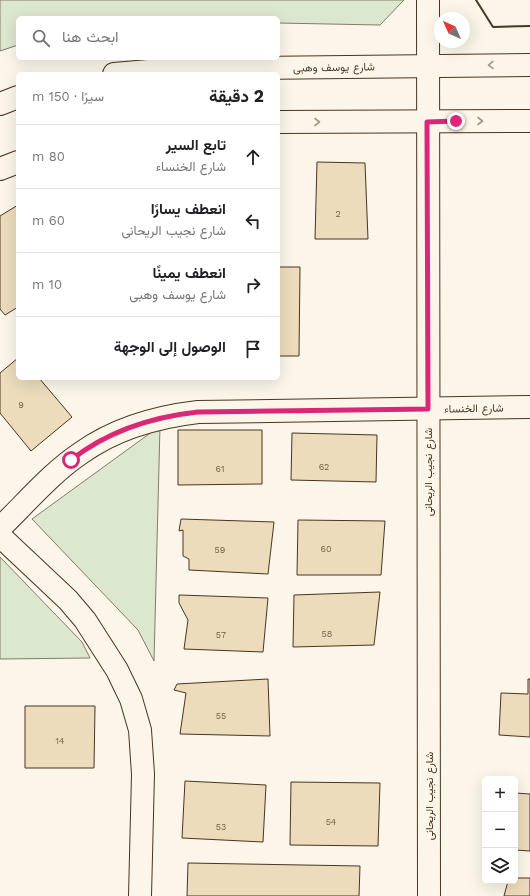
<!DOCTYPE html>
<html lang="ar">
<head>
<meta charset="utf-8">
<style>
	body { margin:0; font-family:"Work Sans",Vazirmatn,sans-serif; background:#f6f6f6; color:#202124; direction:rtl }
	.controls { position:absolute; right:12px; bottom:12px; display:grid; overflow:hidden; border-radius:6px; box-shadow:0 4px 16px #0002 }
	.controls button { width:36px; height:36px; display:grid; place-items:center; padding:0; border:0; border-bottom:1px solid #e0e0e0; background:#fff; color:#202124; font:20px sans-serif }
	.compass { position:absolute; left:434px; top:12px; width:36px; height:36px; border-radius:50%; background:#fff; box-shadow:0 4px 16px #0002; rotate:315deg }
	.stop { position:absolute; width:12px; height:12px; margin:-9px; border:3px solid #db2777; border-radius:50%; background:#fff }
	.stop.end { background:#db2777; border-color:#fff; box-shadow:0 1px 4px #0008 }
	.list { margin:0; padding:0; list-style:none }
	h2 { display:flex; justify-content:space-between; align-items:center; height:52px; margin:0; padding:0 16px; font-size:17px }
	h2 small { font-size:13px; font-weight:400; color:#757577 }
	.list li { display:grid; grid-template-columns:26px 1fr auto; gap:12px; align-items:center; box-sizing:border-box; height:64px; padding:0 16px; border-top:1px solid #e0e0e0 }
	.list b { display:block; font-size:15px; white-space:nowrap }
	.list p { margin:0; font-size:13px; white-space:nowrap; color:#757577 }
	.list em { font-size:13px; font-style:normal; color:#757577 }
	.icon { flex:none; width:22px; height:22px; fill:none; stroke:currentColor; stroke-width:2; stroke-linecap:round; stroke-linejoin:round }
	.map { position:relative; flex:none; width:530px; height:896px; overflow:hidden; direction:ltr }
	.search { position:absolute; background:#fff; box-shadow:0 4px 16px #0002; left:16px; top:16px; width:264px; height:44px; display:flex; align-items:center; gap:10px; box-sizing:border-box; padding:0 14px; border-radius:6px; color:#757577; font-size:15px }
	.panel { position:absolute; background:#fff; box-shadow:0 4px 16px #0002; left:16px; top:72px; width:264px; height:308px; border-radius:6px; direction:rtl }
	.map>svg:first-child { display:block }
	.green { fill:#dce7d0; stroke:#887966 }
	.building { fill:#ecdcbc; stroke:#4a3520 }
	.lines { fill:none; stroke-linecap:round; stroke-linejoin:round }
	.minor-casing { stroke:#4a3520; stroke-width:24 }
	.minor { stroke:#fbf6e9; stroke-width:22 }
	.wall { stroke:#4a3520; stroke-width:2 }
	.oneway { stroke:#a29684 }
	.route { stroke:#db2777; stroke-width:5 }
	.labels { text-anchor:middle; stroke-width:3; stroke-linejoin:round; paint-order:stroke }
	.number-label { font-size:9px; fill:#725f47 }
	.street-label { font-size:11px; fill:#4a3520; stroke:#fbf6e9 }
</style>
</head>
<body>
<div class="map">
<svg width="530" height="896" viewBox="0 0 530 896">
	<rect width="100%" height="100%" fill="#fbf6e9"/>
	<g class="green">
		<polygon points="0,0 404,0 380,25 278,23 278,18 18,18 18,45 0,51"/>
		<polygon points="160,426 154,661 138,630 32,519"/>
		<polygon points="0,557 82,642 90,658 0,659"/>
	</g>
	<g class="building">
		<polygon points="317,162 365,163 368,239 315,239"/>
		<polygon points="18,205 18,307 5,315 0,309 0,216"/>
		<polygon points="278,267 300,267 299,356 278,356"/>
		<polygon points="18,358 18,378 39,378 72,417 31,451 0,413 0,373"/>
		<polygon points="178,430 262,430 262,484 178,485"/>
		<polygon points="292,433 377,435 376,482 291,480"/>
		<polygon points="181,519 274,522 268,574 189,570 189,559 183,556 183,530 179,531"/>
		<polygon points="298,520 385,521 381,575 297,575"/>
		<polygon points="380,592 374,645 293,647 294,595"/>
		<polygon points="179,595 268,598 263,652 184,649 188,620 179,603"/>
		<polygon points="268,679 270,736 180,734 186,693 174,690 177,684"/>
		<polygon points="528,679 530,679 530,737 499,735 501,693 528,694"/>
		<polygon points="25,706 95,706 94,768 25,768"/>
		<polygon points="185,781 266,785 263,842 182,838"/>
		<polygon points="291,782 380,783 378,846 290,845"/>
		<polygon points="515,793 530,794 530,851 515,850"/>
		<polygon points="188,863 360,866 359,896 187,896"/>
		<polygon points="515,878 530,878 530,896 504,896 508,881 515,881"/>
	</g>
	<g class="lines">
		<defs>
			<g id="minor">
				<polyline points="428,0 429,896"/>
				<polyline points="114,74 172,69 530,65"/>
				<polyline points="0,104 18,97"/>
				<polyline points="278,122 530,121"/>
				<polyline points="0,169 18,162"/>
				<path d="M0,528C26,503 51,473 81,453C116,428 155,417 198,412L530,407"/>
				<polyline points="0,536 68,600 85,620 117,670 131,699 140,730 143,774 140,896"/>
			</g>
		</defs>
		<use href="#minor" class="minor-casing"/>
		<use href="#minor" class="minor"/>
		<polyline class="wall" points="476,0 493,27 530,26"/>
	</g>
	<defs><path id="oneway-chevron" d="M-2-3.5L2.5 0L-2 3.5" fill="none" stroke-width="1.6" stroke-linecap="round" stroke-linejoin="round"/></defs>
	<g class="oneway">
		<use href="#oneway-chevron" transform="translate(491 65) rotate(179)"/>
		<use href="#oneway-chevron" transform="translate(480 121)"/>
		<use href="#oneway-chevron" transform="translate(317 122)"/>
	</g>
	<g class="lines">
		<path class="route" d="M71,460C108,431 151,417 198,412L428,409L427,122L456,121"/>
	</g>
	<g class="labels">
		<g class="number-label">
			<text x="338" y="217">2</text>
			<text x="21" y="408">9</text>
			<text x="324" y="470">62</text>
			<text x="220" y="472">61</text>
			<text x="326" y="552">60</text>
			<text x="220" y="553">59</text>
			<text x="327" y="637">58</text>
			<text x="221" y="638">57</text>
			<text x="221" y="719">55</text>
			<text x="60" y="744">14</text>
			<text x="331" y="825">54</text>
			<text x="221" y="830">53</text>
		</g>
		<g class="street-label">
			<text transform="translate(334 67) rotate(-1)" y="4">شارع يوسف وهبى</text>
			<text transform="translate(474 408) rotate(-1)" y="4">شارع الخنساء</text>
			<text transform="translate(428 472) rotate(-90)" y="4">شارع نجيب الريحانى</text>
			<text transform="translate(429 796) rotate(-90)" y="4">شارع نجيب الريحانى</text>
		</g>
	</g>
</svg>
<div class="controls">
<button>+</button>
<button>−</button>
<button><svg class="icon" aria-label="layers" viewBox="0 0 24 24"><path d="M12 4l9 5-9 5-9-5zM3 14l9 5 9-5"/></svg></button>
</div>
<svg class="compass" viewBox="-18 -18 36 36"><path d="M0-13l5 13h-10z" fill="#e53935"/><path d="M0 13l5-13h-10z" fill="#757577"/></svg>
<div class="stop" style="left:71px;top:460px"></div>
<div class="stop end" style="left:456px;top:121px"></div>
<div class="search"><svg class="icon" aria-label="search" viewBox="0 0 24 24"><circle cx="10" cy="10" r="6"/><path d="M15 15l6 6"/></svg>ابحث هنا</div>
<section class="panel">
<h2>2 دقيقة<small>سيرًا · 150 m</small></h2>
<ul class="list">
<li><svg class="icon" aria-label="ahead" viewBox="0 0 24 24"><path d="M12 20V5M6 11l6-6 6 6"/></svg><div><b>تابع السير</b><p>شارع الخنساء</p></div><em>80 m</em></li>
<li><svg class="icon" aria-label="left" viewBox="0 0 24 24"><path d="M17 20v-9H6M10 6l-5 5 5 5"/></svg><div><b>انعطف يسارًا</b><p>شارع نجيب الريحانى</p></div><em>60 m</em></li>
<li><svg class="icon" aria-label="right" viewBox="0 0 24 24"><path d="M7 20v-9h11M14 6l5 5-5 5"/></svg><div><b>انعطف يمينًا</b><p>شارع يوسف وهبى</p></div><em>10 m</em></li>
<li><svg class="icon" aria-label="arrive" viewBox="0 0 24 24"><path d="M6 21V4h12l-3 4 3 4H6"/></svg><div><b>الوصول إلى الوجهة</b></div></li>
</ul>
</section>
</div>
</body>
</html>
